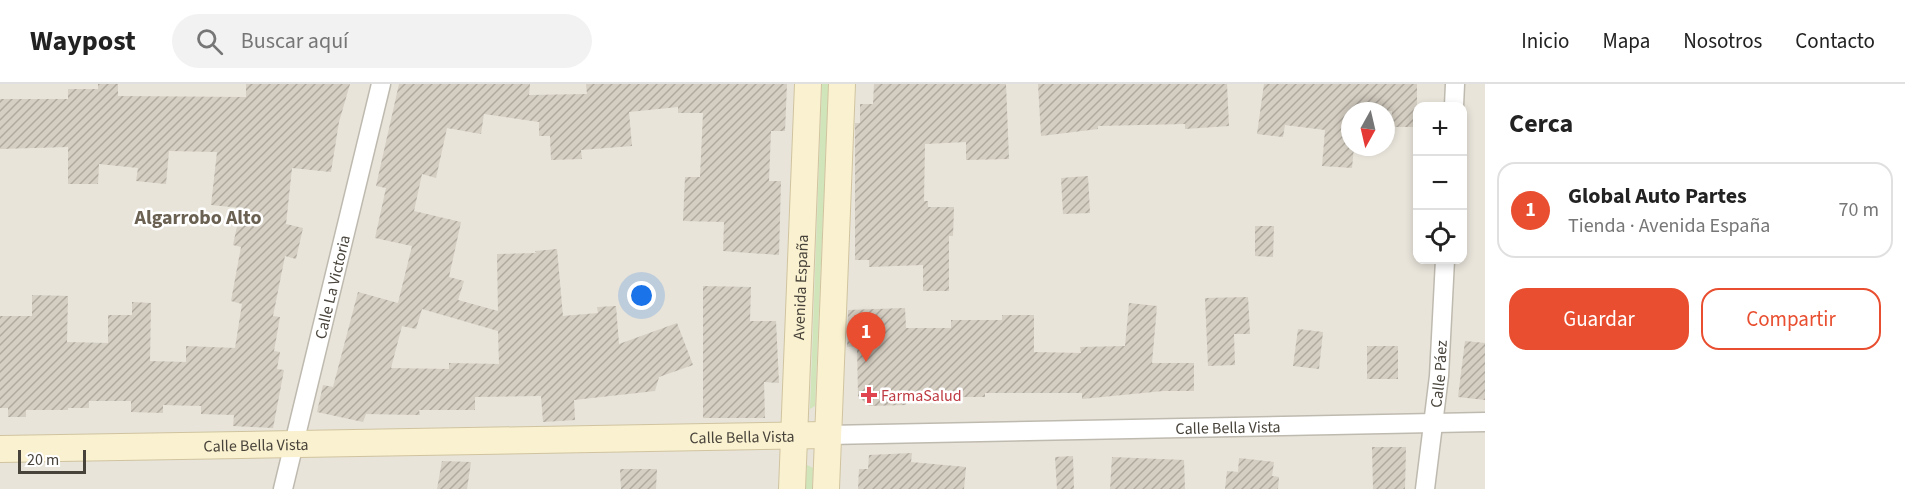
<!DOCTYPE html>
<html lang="es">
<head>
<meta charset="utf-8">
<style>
	body { margin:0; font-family:"Source Sans 3",sans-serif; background:#f2f2f2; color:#222 }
	.controls { position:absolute; right:18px; top:18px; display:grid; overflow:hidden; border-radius:12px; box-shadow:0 3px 9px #0003 }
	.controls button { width:54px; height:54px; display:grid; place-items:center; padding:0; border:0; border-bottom:2px solid #e0e0e0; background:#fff; color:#222; font:30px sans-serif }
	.compass { position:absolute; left:1341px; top:18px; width:54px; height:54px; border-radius:50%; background:#fff; box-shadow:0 3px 9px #0003; rotate:188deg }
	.scale { position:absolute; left:18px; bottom:15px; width:68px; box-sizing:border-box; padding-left:6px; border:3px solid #48433a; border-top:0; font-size:16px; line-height:21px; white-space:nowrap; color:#48433a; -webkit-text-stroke:4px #fff; paint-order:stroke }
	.you { position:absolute; left:642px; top:212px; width:21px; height:21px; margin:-15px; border:4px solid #fff; border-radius:50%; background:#1a73e8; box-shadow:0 0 0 9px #1a73e833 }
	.badge { display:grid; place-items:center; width:39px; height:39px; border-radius:50%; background:#e84e2f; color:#fff; font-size:20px; font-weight:700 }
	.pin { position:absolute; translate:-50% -50px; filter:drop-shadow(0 2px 3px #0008) }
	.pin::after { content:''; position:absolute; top:32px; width:21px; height:18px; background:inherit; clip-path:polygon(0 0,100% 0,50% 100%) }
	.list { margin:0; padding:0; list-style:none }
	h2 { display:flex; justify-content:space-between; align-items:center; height:78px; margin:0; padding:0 24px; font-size:26px }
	h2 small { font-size:20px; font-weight:400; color:#767676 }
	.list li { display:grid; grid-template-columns:39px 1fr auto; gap:18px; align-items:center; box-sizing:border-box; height:96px; margin:0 12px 12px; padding:0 12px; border:2px solid #e0e0e0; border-radius:18px }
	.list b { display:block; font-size:22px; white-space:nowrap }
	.list p { margin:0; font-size:20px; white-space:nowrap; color:#767676 }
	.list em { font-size:20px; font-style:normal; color:#767676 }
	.actions { display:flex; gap:12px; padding:18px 24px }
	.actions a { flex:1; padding:14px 0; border:2px solid #e84e2f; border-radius:18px; text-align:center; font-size:21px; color:#e84e2f }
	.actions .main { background:#e84e2f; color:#fff }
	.icon { flex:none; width:33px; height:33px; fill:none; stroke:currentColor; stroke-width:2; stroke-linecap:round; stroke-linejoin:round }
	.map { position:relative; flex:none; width:1485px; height:405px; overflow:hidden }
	header { display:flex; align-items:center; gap:36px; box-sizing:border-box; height:84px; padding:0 30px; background:#fff; border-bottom:2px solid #e0e0e0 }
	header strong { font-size:28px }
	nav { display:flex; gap:33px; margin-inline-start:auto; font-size:21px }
	.search { width:420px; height:54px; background:#f2f2f2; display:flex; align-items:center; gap:15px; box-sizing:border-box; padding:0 21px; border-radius:33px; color:#767676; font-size:22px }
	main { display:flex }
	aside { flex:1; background:#fff }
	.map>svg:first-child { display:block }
	.residential { fill:#e8e4da; fill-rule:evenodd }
	.green { fill:#d0e5b9 }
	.building { fill:url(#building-hatch); fill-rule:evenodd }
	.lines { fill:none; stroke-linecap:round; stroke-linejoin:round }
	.street-casing { stroke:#bfbaaf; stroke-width:21 }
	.secondary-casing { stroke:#d0c49f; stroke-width:28 }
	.street { stroke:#fff; stroke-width:18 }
	.secondary { stroke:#faf1d0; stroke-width:26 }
	.health-dot { fill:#e0444e; stroke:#fff; stroke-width:2 }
	.labels { text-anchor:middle; stroke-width:5; stroke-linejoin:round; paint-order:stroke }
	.street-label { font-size:16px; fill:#48433a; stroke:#fff }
	.health-label { font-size:16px; fill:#be3a42; stroke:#fff; text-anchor:start }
	.quarter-label { font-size:20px; font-weight:bold; fill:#6a6152; stroke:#fff }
</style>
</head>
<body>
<header>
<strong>Waypost</strong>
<div class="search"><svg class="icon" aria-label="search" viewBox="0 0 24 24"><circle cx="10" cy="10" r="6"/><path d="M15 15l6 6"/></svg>Buscar aquí</div>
<nav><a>Inicio</a><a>Mapa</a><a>Nosotros</a><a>Contacto</a></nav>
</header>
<main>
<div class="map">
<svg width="1485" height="405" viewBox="0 0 1485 405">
	<defs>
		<pattern id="building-hatch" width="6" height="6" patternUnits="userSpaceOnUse" patternTransform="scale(1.5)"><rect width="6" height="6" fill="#d5cec2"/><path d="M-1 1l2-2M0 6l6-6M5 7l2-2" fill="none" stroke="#afa99f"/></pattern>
	</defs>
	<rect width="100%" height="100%" fill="#f5f2ec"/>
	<path class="residential" d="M0,0H1485V405H0ZM1418,22H1462V176H1418ZM1350,27H1386V63H1350Z"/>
	<g class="green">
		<polygon points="822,0 829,0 828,10 815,322 810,325"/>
		<polygon points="807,381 813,384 812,405 805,405"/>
	</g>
	<g class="building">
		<polygon points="98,0 118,0 118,12 246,13 246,0 350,0 339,38 331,88 292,84 286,140 303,144 296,175 285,172 273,232 280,233 274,267 280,268 277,285 284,286 273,344 233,342 234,331 201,330 201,322 163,321 163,329 131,328 131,317 89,317 89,324 68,324 68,326 26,326 26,333 8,333 8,324 0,324 0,232 32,232 32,211 68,212 67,258 108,259 108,231 132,231 132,218 151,219 150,277 186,278 186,262 235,264 242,220 231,217 241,163 233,161 241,124 211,121 217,68 169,67 166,100 136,97 138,84 99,80 98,100 68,100 68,63 0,65 0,15 68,15 68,5 98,5"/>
		<path d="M399,0H530L529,11L587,10L586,0H787L785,47H771L769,97H781L779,171L723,167L724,138L683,137L685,93H700L703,29H678V23L629,28L632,62L581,66L582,75L551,76L550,52H539V38L484,30L481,50L447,44L436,94L422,90L414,127L461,138L449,193L464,197L458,216L498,227L497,170L536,169L535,167L557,165L563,232L598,229L597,223L616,222L619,260L677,239L693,281L659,293L655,307L574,316L575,336L543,338L541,312L475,313V326H419L420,331L366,330L363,338L317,328L323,301L333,303L358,208L398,219L412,162L375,154L386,104L376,102ZM422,225L498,247L499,280L449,279V285L391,284L402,242L416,245Z"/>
		<polygon points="874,0 1006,0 1009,75 966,76 966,58 925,60 924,117 928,117 928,123 954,123 953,152 949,152 949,207 923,207 923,181 869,183 869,176 855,176 855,39 860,39 860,20 873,20"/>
		<polygon points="1038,0 1227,0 1229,42 1185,45 1185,40 1098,42 1098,45 1041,52"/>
		<polygon points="1264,0 1417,0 1417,43 1391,43 1392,27 1350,27 1350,63 1354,63 1352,84 1322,82 1325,46 1285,41 1283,53 1257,50"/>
		<polygon points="1088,92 1090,129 1063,130 1061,94"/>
		<polygon points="1255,142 1274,142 1273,173 1255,172"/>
		<polygon points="703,202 751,203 750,237 776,237 779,299 764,298 765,334 703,334"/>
		<polygon points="1248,213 1250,250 1234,250 1235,281 1208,282 1205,214"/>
		<polygon points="1129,219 1157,222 1152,279 1194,279 1194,307 1163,307 1082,315 1082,309 985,309 985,313 939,313 939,315 906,315 906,321 869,322 858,312 857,262 847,263 848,226 905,224 906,244 951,244 951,236 1002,236 1002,231 1034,231 1034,268 1081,269 1080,263 1125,262"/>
		<polygon points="1298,245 1323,248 1319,285 1293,282"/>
		<polygon points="1465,257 1485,259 1485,316 1458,313"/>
		<rect x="1367" y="262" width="31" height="33"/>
		<polygon points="1372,363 1406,363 1405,405 1373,405"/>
		<polygon points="912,369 911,378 966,383 964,405 858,405 859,385 868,385 869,371"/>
		<polygon points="1073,372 1074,405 1057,405 1055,373"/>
		<polygon points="1112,373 1184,376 1185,405 1110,405"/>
		<polygon points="1239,374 1274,378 1272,392 1279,393 1278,405 1225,405 1227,387 1238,388"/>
		<polygon points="442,377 471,378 467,405 437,405"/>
		<polygon points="620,385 657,385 656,405 621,405"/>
	</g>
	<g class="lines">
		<defs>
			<g id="street">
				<polyline points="1454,22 1455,0"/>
				<path id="s1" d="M828,351L1485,338"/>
				<path id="s2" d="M283,405L381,0"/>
				<path id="s3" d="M1425,405L1439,292L1445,176"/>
			</g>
			<g id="secondary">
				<path id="s4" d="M0,365L828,351"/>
				<path id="s5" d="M792,405L808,0"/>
				<polyline points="826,405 842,0"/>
			</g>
		</defs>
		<use href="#street" class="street-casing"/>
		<use href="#secondary" class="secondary-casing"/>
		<use href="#street" class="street"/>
		<use href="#secondary" class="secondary"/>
	</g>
	<path class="health-dot" d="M866 302h6v6h6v6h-6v6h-6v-6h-6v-6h6z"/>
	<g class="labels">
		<g class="street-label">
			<text dy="6" stroke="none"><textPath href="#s2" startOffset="208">Calle La Victoria</textPath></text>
			<text dy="6" stroke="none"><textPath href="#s5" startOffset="202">Avenida España</textPath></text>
			<text dy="6" stroke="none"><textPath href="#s3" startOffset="116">Calle Páez</textPath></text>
			<text dy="6" stroke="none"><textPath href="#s1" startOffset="400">Calle Bella Vista</textPath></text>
			<text dy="6" stroke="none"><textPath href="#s4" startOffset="742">Calle Bella Vista</textPath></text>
			<text dy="6" stroke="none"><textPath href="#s4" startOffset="256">Calle Bella Vista</textPath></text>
		</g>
		<g class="health-label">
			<text x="881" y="317">FarmaSalud</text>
		</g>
		<g class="quarter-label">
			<text x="198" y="140">Algarrobo Alto</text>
		</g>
	</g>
</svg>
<div class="controls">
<button>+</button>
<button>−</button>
<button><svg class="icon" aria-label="locate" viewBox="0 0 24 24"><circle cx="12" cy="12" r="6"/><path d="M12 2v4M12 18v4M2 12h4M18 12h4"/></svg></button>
</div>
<svg class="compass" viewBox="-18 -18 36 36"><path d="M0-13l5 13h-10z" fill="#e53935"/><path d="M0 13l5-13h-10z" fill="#767676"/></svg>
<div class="scale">20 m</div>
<div class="you"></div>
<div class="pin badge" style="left:866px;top:278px">1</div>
</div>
<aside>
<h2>Cerca<small></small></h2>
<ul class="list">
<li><span class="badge">1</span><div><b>Global Auto Partes</b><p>Tienda · Avenida España</p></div><em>70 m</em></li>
</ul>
<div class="actions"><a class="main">Guardar</a><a>Compartir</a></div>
</aside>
</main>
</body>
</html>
